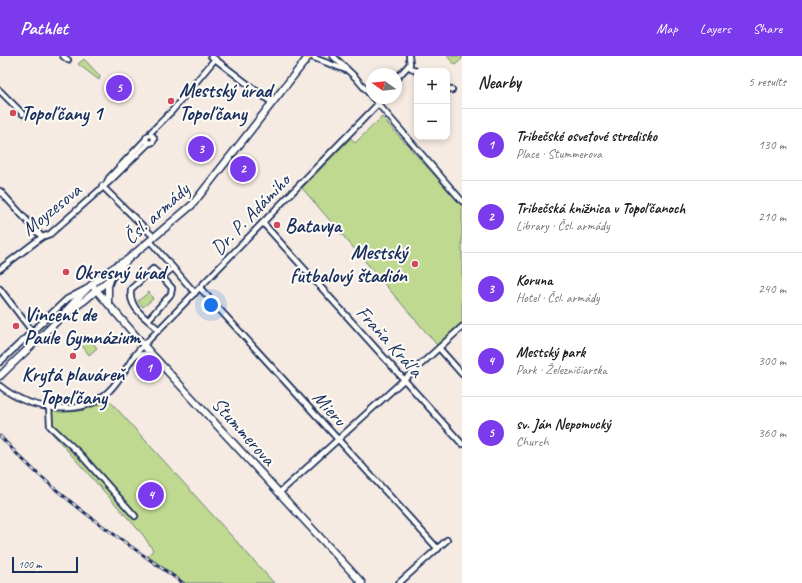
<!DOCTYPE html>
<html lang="en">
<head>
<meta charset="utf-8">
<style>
	body { margin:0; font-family:Caveat,sans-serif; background:#f2f2f2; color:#202124 }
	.controls { position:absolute; right:12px; top:12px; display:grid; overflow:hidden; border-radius:8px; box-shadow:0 2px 6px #0003 }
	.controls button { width:36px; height:36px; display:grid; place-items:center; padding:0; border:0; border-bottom:1px solid #e0e0e0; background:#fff; color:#202124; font:20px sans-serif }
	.compass { position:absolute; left:366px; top:12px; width:36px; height:36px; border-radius:50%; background:#fff; box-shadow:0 2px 6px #0003; rotate:284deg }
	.scale { position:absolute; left:12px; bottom:10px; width:66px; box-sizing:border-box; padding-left:4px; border:2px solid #1b2f5e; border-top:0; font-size:11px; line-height:14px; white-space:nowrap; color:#1b2f5e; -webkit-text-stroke:3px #fdfcf7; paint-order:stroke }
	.you { position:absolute; left:211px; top:249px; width:14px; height:14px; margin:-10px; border:3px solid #fff; border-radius:50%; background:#1a73e8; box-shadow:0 0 0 6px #1a73e833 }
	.badge { display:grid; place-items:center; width:26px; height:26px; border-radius:50%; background:#7c3aed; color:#fff; font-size:13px; font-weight:700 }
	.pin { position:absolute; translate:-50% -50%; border:2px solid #fff; box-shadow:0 1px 4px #0006 }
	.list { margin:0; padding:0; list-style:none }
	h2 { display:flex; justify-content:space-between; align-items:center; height:52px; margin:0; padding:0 16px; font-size:17px }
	h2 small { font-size:13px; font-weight:400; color:#757577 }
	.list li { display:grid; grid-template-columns:26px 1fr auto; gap:12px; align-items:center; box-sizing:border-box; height:72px; padding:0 16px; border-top:1px solid #e0e0e0 }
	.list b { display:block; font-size:15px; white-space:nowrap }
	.list p { margin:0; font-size:13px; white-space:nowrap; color:#757577 }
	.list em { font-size:13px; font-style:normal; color:#757577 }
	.map { position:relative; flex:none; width:462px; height:527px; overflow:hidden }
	header { display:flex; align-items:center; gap:24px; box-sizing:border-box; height:56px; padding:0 20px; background:#7c3aed; color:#fff }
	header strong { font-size:19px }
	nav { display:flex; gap:22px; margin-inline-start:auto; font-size:14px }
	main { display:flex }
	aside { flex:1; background:#fff }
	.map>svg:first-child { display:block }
	.green { fill:#bfd990; stroke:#6d8477 }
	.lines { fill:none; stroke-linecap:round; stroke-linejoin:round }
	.street-casing { stroke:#1b2f5e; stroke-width:8 }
	.secondary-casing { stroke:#1b2f5e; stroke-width:9 }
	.primary-casing { stroke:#1b2f5e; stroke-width:10 }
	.street { stroke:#fdfcf7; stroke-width:4.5 }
	.secondary { stroke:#fdfcf7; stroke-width:6 }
	.primary { stroke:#fde080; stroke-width:7 }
	.rail-casing { stroke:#1b2f5e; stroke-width:3 }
	.rail { stroke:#fdfcf7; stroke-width:1.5; stroke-dasharray:4.5; stroke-linecap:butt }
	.poi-dot { fill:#d1495b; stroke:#fdfcf7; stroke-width:1.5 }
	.labels { text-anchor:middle; stroke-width:4; stroke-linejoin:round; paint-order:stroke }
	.poi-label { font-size:20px; font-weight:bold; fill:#1b2f5e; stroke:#fdfcf7; text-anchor:start }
	.street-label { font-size:20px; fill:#1b2f5e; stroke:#fdfcf7 }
</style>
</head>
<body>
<header>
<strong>Pathlet</strong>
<nav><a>Map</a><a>Layers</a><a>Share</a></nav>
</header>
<main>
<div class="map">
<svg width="462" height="527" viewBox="0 0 462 527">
	<rect width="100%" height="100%" fill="#f6ebe2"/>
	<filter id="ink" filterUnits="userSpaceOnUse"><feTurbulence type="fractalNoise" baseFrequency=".025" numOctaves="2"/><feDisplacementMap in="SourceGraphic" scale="8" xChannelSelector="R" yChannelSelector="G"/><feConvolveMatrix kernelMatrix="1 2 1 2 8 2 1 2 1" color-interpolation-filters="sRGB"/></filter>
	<g filter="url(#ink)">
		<g class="green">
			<polygon points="447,0 462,0 462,3 455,9"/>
			<polygon points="84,3 100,20 99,24 78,8"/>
			<polygon points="382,61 462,150 462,266 437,289 302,132 351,82 355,87"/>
			<polygon points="149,236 153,243 143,251 138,245"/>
			<polygon points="85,278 97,292 89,299 78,284"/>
			<path d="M108,343L274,527H185L148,500L153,494L143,479L49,374L51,355C76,357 87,356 108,343Z"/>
		</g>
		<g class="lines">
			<defs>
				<g id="street">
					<polyline points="63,0 68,4"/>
					<polyline points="211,0 271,46"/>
					<polyline points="309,0 346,14"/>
					<polyline points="333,0 356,22 372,41"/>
					<polyline points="408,10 417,16"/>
					<polyline points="396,23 410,8 409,0"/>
					<polyline points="447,32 452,34"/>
					<polyline points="0,35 23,58"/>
					<polyline points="373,42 462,145"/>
					<polyline points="151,76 172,55 215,3"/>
					<circle cx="150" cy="83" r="4"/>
					<polyline points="107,126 109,122 146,83"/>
					<polyline points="102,130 154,181"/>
					<polyline points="0,135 42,181"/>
					<polyline points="263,167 462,388"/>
					<polyline points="150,185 195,237"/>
					<polyline points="0,213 42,181 50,178 111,124 149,87"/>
					<polyline points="200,232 438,493"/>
					<polyline points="0,233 32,275"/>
					<polyline points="148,264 171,238 172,232 162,221"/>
					<path d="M159,274C147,262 128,253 131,233L153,213L162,221L173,212"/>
					<polyline points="439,292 462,318"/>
					<polyline points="134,300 144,298 154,301"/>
					<polyline points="0,306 67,243 84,234"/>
					<path d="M0,330C28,353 79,363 108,336C121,324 128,307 139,294L378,48"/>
					<polyline points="49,351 50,370 80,398 135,460"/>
					<polyline points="279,437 462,271"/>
					<polyline points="399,527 447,484"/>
				</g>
				<g id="secondary">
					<polyline points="92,229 147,293 362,527"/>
					<polyline points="108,247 108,230 111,221"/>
					<polyline points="58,263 85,244 112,221 127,204 192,149 309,0"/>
					<path d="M0,320C19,301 39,283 58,264C77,242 99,218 125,205"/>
				</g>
				<polyline id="primary" points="308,0 309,0"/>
			</defs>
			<use href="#street" class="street-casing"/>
			<use href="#secondary" class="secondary-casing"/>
			<use href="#primary" class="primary-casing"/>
			<use href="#street" class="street"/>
			<use href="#secondary" class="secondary"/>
			<use href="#primary" class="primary"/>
			<defs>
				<path id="rail" d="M0,380C53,439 119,482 183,527"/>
			</defs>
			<use href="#rail" class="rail-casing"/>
			<use href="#rail" class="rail"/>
		</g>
	</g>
	<g class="poi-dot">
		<circle cx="171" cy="45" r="4"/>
		<circle cx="13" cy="57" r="4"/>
		<circle cx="277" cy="169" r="4"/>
		<circle cx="415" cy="208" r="4"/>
		<circle cx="66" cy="216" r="4"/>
		<circle cx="16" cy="270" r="4"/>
		<circle cx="73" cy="300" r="4"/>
	</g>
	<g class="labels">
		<g class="poi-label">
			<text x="179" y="41">Mestský úrad<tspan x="179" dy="23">Topoľčany</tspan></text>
			<text x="21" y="64">Topoľčany 1</text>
			<text x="285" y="176">Batavya</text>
			<text x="407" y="203" text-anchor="end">Mestský<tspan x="407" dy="23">futbalový štadión</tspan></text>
			<text x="74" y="223">Okresný úrad</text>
			<text x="24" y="265">Vincent de<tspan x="24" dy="23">Paule Gymnázium</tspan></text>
			<text x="73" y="325" text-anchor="middle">Krytá plaváreň<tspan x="73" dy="23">Topoľčany</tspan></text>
		</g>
		<g class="street-label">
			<text transform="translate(51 153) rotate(-39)" y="7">Moyzesova</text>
			<text transform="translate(156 157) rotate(-42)" y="7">Čsl. armády</text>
			<text transform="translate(250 158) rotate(-46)" y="7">Dr. P. Adámiho</text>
			<text transform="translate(390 285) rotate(48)" y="7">Fraňa Kráľa</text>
			<text transform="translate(330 352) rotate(48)" y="7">Mieru</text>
			<text transform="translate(244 375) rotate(48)" y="7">Stummerova</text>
		</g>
	</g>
</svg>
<div class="controls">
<button>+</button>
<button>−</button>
</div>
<svg class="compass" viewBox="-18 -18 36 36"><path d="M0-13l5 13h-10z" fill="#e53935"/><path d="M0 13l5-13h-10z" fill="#757577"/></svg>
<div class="scale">100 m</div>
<div class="you"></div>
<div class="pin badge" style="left:149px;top:312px">1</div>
<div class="pin badge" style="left:243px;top:113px">2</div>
<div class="pin badge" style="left:201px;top:93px">3</div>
<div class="pin badge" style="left:151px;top:439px">4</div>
<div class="pin badge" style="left:119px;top:32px">5</div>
</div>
<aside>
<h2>Nearby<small>5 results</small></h2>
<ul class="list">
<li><span class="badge">1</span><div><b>Tribečské osvetové stredisko</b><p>Place · Stummerova</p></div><em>130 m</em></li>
<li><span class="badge">2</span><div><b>Tribečská knižnica v Topoľčanoch</b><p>Library · Čsl. armády</p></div><em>210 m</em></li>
<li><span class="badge">3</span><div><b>Koruna</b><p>Hotel · Čsl. armády</p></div><em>240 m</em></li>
<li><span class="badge">4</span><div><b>Mestský park</b><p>Park · Železničiarska</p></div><em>300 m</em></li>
<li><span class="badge">5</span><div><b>sv. Ján Nepomucký</b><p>Church</p></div><em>360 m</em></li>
</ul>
</aside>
</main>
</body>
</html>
